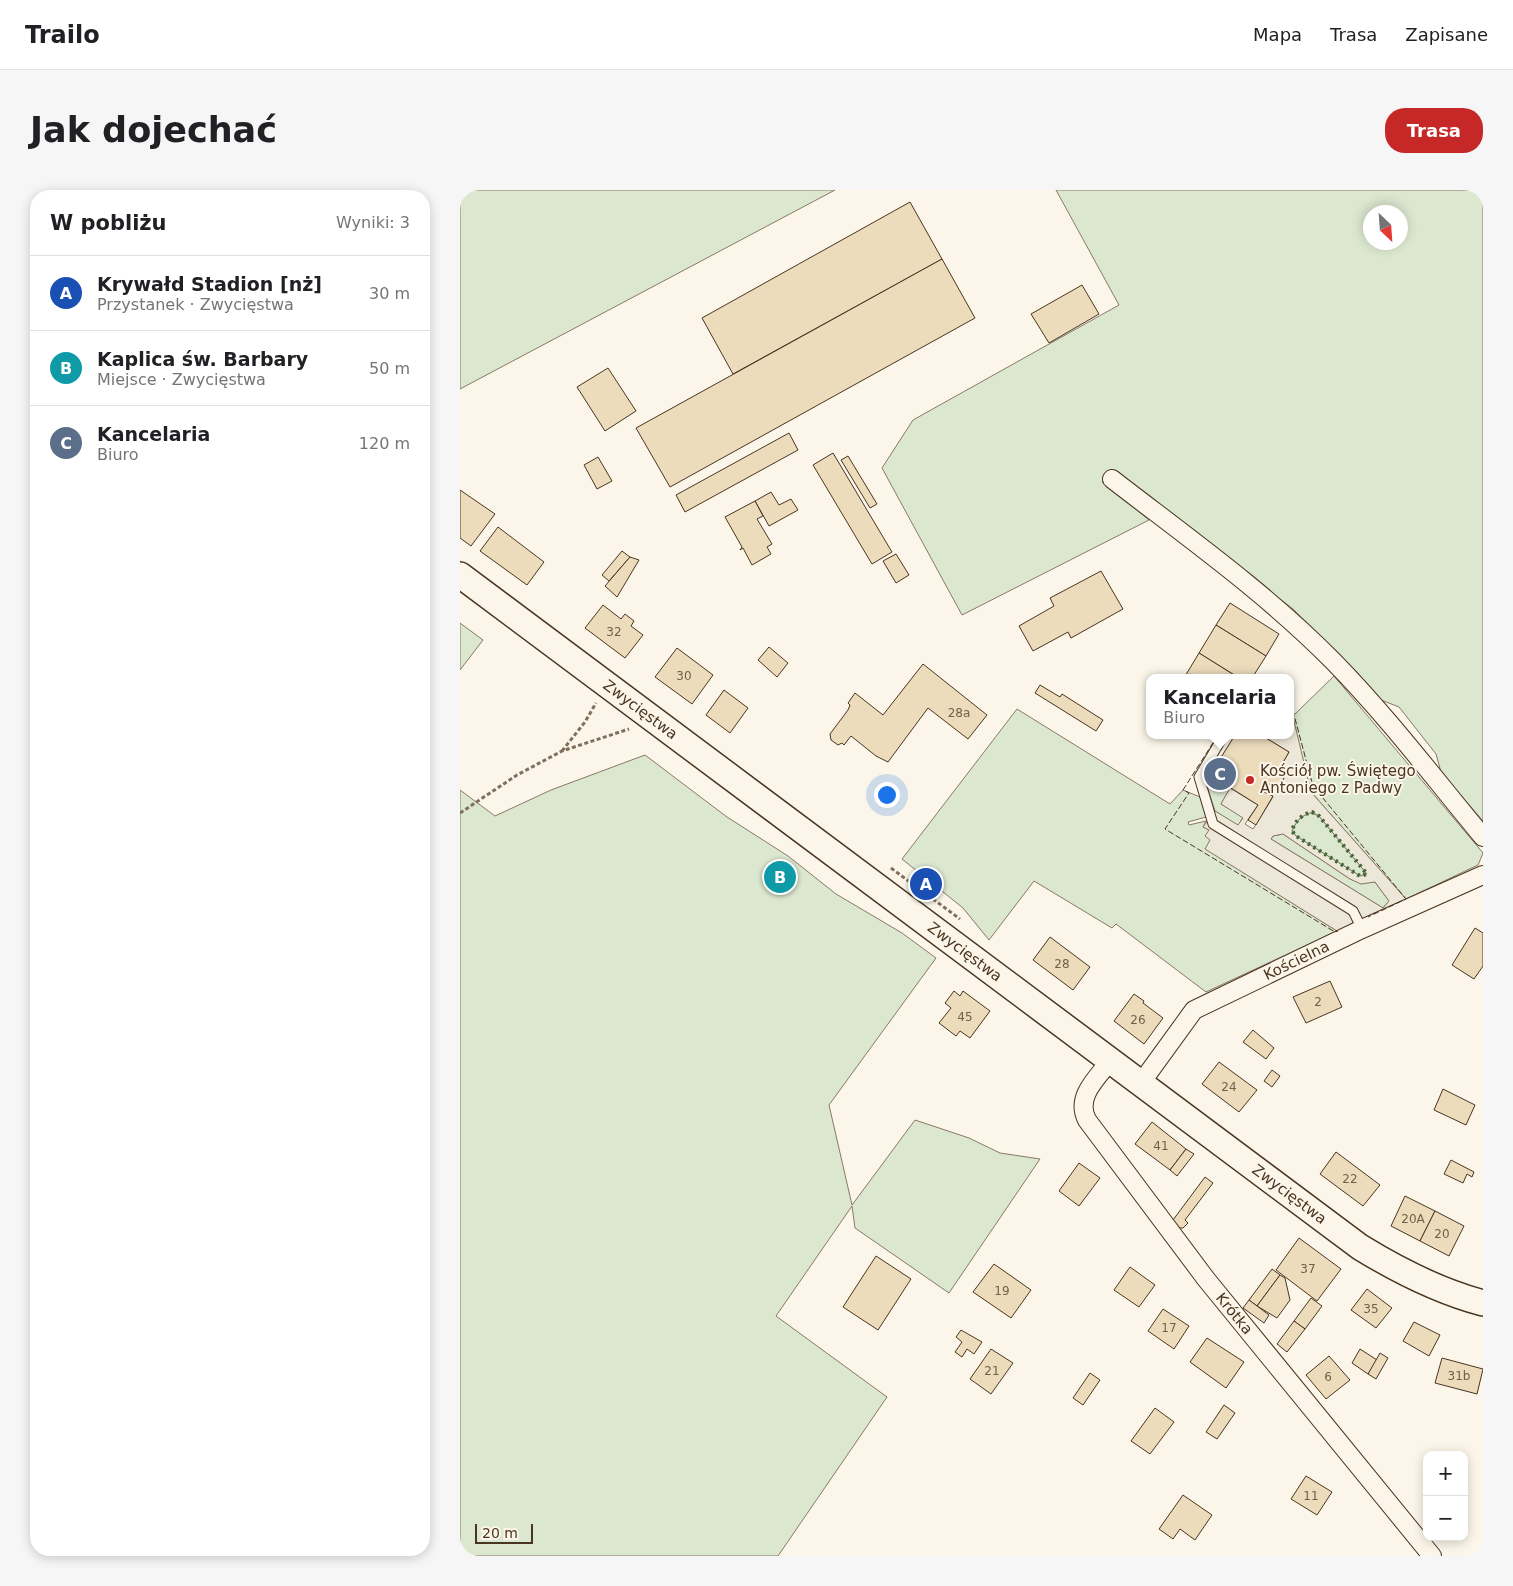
<!DOCTYPE html>
<html lang="pl">
<head>
<meta charset="utf-8">
<style>
	body { margin:0; font-family:"DejaVu Sans",sans-serif; background:#f6f6f6; color:#202124 }
	.controls { position:absolute; right:15px; bottom:15px; display:grid; overflow:hidden; border-radius:10px; box-shadow:0 2px 12px #0003 }
	.controls button { width:45px; height:45px; display:grid; place-items:center; padding:0; border:0; border-bottom:1px solid #e0e0e0; background:#fff; color:#202124; font:25px sans-serif }
	.compass { position:absolute; left:903px; top:15px; width:45px; height:45px; border-radius:50%; background:#fff; box-shadow:0 2px 12px #0003; rotate:155deg }
	.scale { position:absolute; left:15px; bottom:12px; width:58px; box-sizing:border-box; padding-left:5px; border:2px solid #4a3520; border-top:0; font-size:14px; line-height:18px; white-space:nowrap; color:#4a3520; -webkit-text-stroke:4px #fbf6e9; paint-order:stroke }
	.you { position:absolute; left:426px; top:604px; width:18px; height:18px; margin:-12px; border:4px solid #fff; border-radius:50%; background:#1a73e8; box-shadow:0 0 0 8px #1a73e833 }
	.badge { display:grid; place-items:center; width:32px; height:32px; border-radius:50%; background:#c62828; color:#fff; font-size:16px; font-weight:700 }
	.pin { position:absolute; translate:-50% -50%; border:2px solid #fff; box-shadow:0 1px 5px #0006 }
	.popup { position:absolute; left:686px; top:484px; width:148px; height:65px; box-sizing:border-box; display:grid; place-content:center; border-radius:10px; background:#fff; filter:drop-shadow(0 1px 4px #0005); font-size:16px; white-space:nowrap; color:#757577 }
	.popup b { font-size:19px; color:#202124 }
	.popup::after { content:''; position:absolute; left:50%; top:100%; margin-left:-10px; border:10px solid transparent; border-top-color:#fff }
	.list { margin:0; padding:0; list-style:none }
	h2 { display:flex; justify-content:space-between; align-items:center; height:65px; margin:0; padding:0 20px; font-size:21px }
	h2 small { font-size:16px; font-weight:400; color:#757577 }
	.list li { display:grid; grid-template-columns:32px 1fr auto; gap:15px; align-items:center; box-sizing:border-box; height:75px; padding:0 20px; border-top:1px solid #e0e0e0 }
	.list b { display:block; font-size:19px; white-space:nowrap }
	.list p { margin:0; font-size:16px; white-space:nowrap; color:#757577 }
	.list em { font-size:16px; font-style:normal; color:#757577 }
	.map { position:relative; flex:none; width:1023px; height:1366px; overflow:hidden; border-radius:20px }
	header { display:flex; align-items:center; gap:30px; box-sizing:border-box; height:70px; padding:0 25px; background:#fff; border-bottom:1px solid #e0e0e0 }
	header strong { font-size:24px }
	nav { display:flex; gap:28px; margin-inline-start:auto; font-size:18px }
	.intro { display:flex; align-items:center; justify-content:space-between; box-sizing:border-box; height:120px; padding:0 30px }
	h1 { margin:0; font-size:35px }
	.button { padding:12px 22px; border-radius:20px; background:#c62828; color:#fff; font-size:18px; font-weight:700 }
	main { display:flex; gap:30px; padding:0 30px }
	aside { flex:1; background:#fff; border-radius:20px; box-shadow:0 2px 12px #0003 }
	.map>svg:first-child { display:block }
	.green { fill:#dce7d0; stroke:#887966; fill-rule:evenodd }
	.parking { fill:#ede7d9; stroke:#887966; fill-rule:evenodd }
	.building { fill:#ecdcbc; stroke:#4a3520 }
	.lines { fill:none; stroke-linecap:round; stroke-linejoin:round }
	.lane-casing { stroke:#4a3520; stroke-width:11 }
	.street-casing { stroke:#4a3520; stroke-width:20 }
	.secondary-casing { stroke:#4a3520; stroke-width:28 }
	.path { stroke:#7f6f5c; stroke-width:3; stroke-dasharray:4 2.5; stroke-linecap:butt }
	.lane { stroke:#fbf6e9; stroke-width:9 }
	.street { stroke:#fbf6e9; stroke-width:18 }
	.secondary { stroke:#fbf6e9; stroke-width:25 }
	.hedge { stroke:#436837; stroke-width:4; stroke-dasharray:2.5 4; stroke-linecap:butt }
	.fence { stroke:#4a3520; stroke-width:1; stroke-dasharray:6 2.5; stroke-linecap:butt }
	.poi-dot { fill:#c62828; stroke:#fbf6e9; stroke-width:2 }
	.labels { text-anchor:middle; stroke-width:4; stroke-linejoin:round; paint-order:stroke }
	.number-label { font-size:12px; fill:#725f47 }
	.street-label { font-size:15px; fill:#4a3520; stroke:#fbf6e9 }
	.poi-label { font-size:15px; fill:#4a3520; stroke:#fbf6e9; text-anchor:start }
</style>
</head>
<body>
<header>
<strong>Trailo</strong>
<nav><a>Mapa</a><a>Trasa</a><a>Zapisane</a></nav>
</header>
<div class="intro"><h1>Jak dojechać</h1><a class="button">Trasa</a></div>
<main>
<aside>
<h2>W pobliżu<small>Wyniki: 3</small></h2>
<ul class="list">
<li><span class="badge" style="background:#1a4fb4">A</span><div><b>Krywałd Stadion [nż]</b><p>Przystanek · Zwycięstwa</p></div><em>30 m</em></li>
<li><span class="badge" style="background:#0f9aa8">B</span><div><b>Kaplica św. Barbary</b><p>Miejsce · Zwycięstwa</p></div><em>50 m</em></li>
<li><span class="badge" style="background:#5c6f8a">C</span><div><b>Kancelaria</b><p>Biuro</p></div><em>120 m</em></li>
</ul>
</aside>
<div class="map">
<svg width="1023" height="1366" viewBox="0 0 1023 1366">
	<rect width="100%" height="100%" fill="#fbf6e9"/>
	<g class="green">
		<polygon points="0,0 375,0 0,199"/>
		<path d="M596,0H1023V631L981,582L976,564L939,517L921,510L895,480L833,419L653,280L642,292L689,330L502,425L422,278L453,230L659,115ZM911,22H941V52H911Z"/>
		<polygon points="0,433 23,450 0,480"/>
		<polygon points="874,486 1023,663 1018,675 946,709 851,602 830,522 835,524"/>
		<polygon points="557,519 710,614 723,600 740,607 746,627 728,632 729,635 746,631 743,637 749,640 751,650 746,659 877,741 746,802 656,734 652,738 574,691 529,750 503,718 442,669"/>
		<polygon points="185,565 267,627 328,666 376,704 442,743 476,768 369,915 392,1015 455,930 509,948 540,963 580,969 489,1103 395,1038 392,1016 316,1126 427,1207 318,1366 0,1366 0,600 35,626 91,600"/>
		<polygon points="746,583 770,598 761,614 783,627 778,636 755,621 744,587"/>
		<polygon points="849,622 859,626 907,684 900,686 836,646 832,641 837,631"/>
		<polygon points="823,644 890,689 903,693 915,692 929,711 923,718 811,649 813,646"/>
	</g>
	<path class="parking" d="M833,527L851,602L946,709L877,741L745,659L750,650L745,646L749,640L743,637L755,621L778,635L783,628L761,614L770,598L798,615L785,634L793,639L813,607L804,602L809,594L818,599L824,588L817,583L829,562L801,545H830V528ZM852,622L859,626L907,684L900,686L836,646L832,641L834,636L841,627ZM823,644L890,689L901,694L915,692L929,711L923,718L811,649L813,646Z"/>
	<g class="building">
		<polygon points="450,12 482,69 273,184 242,128"/>
		<polygon points="482,69 515,128 210,297 176,238"/>
		<polygon points="622,95 639,124 589,153 571,124"/>
		<polygon points="148,178 176,221 145,241 117,197"/>
		<polygon points="329,243 338,260 225,322 216,305"/>
		<polygon points="373,263 432,362 412,374 353,275"/>
		<polygon points="388,266 417,314 410,318 381,270"/>
		<polygon points="138,267 152,291 137,299 124,275"/>
		<polygon points="0,300 35,324 11,356 0,348"/>
		<polygon points="311,302 319,315 331,309 338,320 309,336 295,311"/>
		<polygon points="295,311 303,326 297,329 312,354 307,357 311,364 292,375 283,358 280,360 282,357 265,327"/>
		<polygon points="38,337 84,372 67,395 20,361"/>
		<polygon points="162,361 170,367 149,391 142,385"/>
		<polygon points="436,364 449,385 436,393 423,371"/>
		<polygon points="170,367 179,370 157,407 145,396"/>
		<polygon points="641,381 663,419 611,448 608,442 573,461 559,436 594,416 590,408"/>
		<polygon points="770,413 819,444 806,466 756,435"/>
		<polygon points="143,415 161,429 165,424 174,431 171,436 183,445 165,468 125,438"/>
		<polygon points="756,435 806,466 792,488 779,488 739,463"/>
		<polygon points="309,457 328,473 317,487 298,470"/>
		<polygon points="217,458 253,485 232,514 195,487"/>
		<polygon points="739,463 779,488 724,488"/>
		<polygon points="463,474 527,525 508,549 468,518 428,572 416,566 391,546 384,555 382,553 378,555 371,550 370,544 388,520 390,515 388,513 395,503 423,525"/>
		<polygon points="580,495 600,507 602,504 643,530 636,541 575,503"/>
		<polygon points="264,500 288,518 270,543 246,525"/>
		<polygon points="775,545 801,545 829,562 817,583 824,588 818,599 809,594 804,602 813,606 796,635 788,630 798,615 750,585"/>
		<polygon points="320,678 329,686 322,695 317,697 311,690"/>
		<polygon points="1015,738 1023,743 1023,776 1014,789 992,775"/>
		<polygon points="590,747 630,777 613,800 573,770"/>
		<polygon points="870,791 882,817 846,833 833,807"/>
		<polygon points="494,801 500,806 503,801 530,821 510,848 500,841 496,846 479,833 491,818 485,813"/>
		<polygon points="674,804 684,811 683,813 703,828 684,854 654,831"/>
		<polygon points="793,840 814,858 806,869 783,852"/>
		<polygon points="759,872 797,900 779,922 742,894"/>
		<polygon points="812,880 820,886 812,897 804,891"/>
		<polygon points="983,899 1015,915 1006,935 974,920"/>
		<polygon points="692,932 726,959 710,980 675,954"/>
		<polygon points="726,959 734,964 717,986 710,980"/>
		<polygon points="876,962 920,995 903,1016 860,984"/>
		<polygon points="991,970 1014,982 1012,987 1007,984 1003,993 984,984"/>
		<polygon points="619,973 640,988 619,1016 599,1001"/>
		<polygon points="745,987 753,993 725,1030 728,1033 723,1038 719,1038 713,1030"/>
		<polygon points="945,1006 975,1021 960,1051 931,1036"/>
		<polygon points="975,1021 1004,1036 989,1066 960,1051"/>
		<polygon points="839,1048 881,1079 857,1111 816,1080"/>
		<polygon points="416,1066 451,1089 418,1140 383,1117"/>
		<polygon points="534,1074 571,1100 551,1128 513,1102"/>
		<polygon points="670,1077 695,1095 679,1117 654,1100"/>
		<polygon points="812,1079 820,1085 797,1116 789,1110"/>
		<polygon points="820,1085 825,1088 830,1110 817,1128 797,1116"/>
		<polygon points="907,1099 932,1118 916,1138 891,1120"/>
		<polygon points="851,1108 862,1116 845,1139 834,1131"/>
		<polygon points="789,1110 809,1125 804,1133 783,1118"/>
		<polygon points="703,1119 729,1136 714,1159 688,1141"/>
		<polygon points="834,1131 845,1139 827,1162 817,1154"/>
		<polygon points="954,1132 980,1145 969,1166 943,1151"/>
		<polygon points="501,1140 522,1152 514,1164 507,1159 502,1167 495,1162 502,1152 496,1147"/>
		<polygon points="747,1148 784,1172 766,1198 730,1172"/>
		<polygon points="531,1159 553,1173 531,1204 510,1189"/>
		<polygon points="900,1159 917,1170 908,1184 892,1173"/>
		<polygon points="920,1163 928,1168 916,1189 908,1184"/>
		<polygon points="869,1166 890,1190 866,1209 846,1185"/>
		<polygon points="982,1168 1023,1179 1017,1204 975,1193"/>
		<polygon points="630,1183 640,1190 623,1215 613,1208"/>
		<polygon points="764,1215 775,1223 757,1249 746,1242"/>
		<polygon points="695,1218 714,1232 690,1264 671,1251"/>
		<polygon points="846,1286 872,1302 857,1325 831,1309"/>
		<polygon points="723,1305 752,1325 735,1350 720,1339 713,1349 699,1339"/>
	</g>
	<g class="lines">
		<defs>
			<polyline id="lane" points="764,545 739,587 753,634 893,721 902,739"/>
			<g id="street">
				<path d="M652,289C727,347 806,403 873,471C927,526 974,588 1023,647"/>
				<path id="s1" d="M650,871C637,888 615,907 627,930L746,1089L972,1366"/>
				<path id="s2" d="M681,893L734,820L902,739L1023,685"/>
			</g>
			<g id="secondary">
				<path id="s3" d="M0,385L900,1057C939,1081 978,1101 1023,1113"/>
			</g>
		</defs>
		<use href="#lane" class="lane-casing"/>
		<use href="#street" class="street-casing"/>
		<use href="#secondary" class="secondary-casing"/>
		<g class="path">
			<polyline points="102,561 125,532 136,513"/>
			<polyline points="0,623 57,585 102,561 169,539"/>
			<polyline points="431,678 500,729"/>
		</g>
		<use href="#lane" class="lane"/>
		<use href="#street" class="street"/>
		<use href="#secondary" class="secondary"/>
		<path class="hedge" d="M852,622L859,626L907,684L900,686L836,646L832,641C834,632 842,624 852,622Z"/>
		<g class="fence">
			<polyline points="830,522 834,525 853,596 946,709 908,727"/>
			<polyline points="758,545 723,600 729,603 705,639 875,742 878,741"/>
		</g>
	</g>
	<circle class="poi-dot" cx="790" cy="590" r="5"/>
	<g class="labels">
		<g class="number-label">
			<text x="154" y="446">32</text>
			<text x="224" y="490">30</text>
			<text x="499" y="527">28a</text>
			<text x="602" y="778">28</text>
			<text x="858" y="816">2</text>
			<text x="505" y="831">45</text>
			<text x="678" y="834">26</text>
			<text x="769" y="901">24</text>
			<text x="701" y="960">41</text>
			<text x="890" y="993">22</text>
			<text x="953" y="1033">20A</text>
			<text x="982" y="1048">20</text>
			<text x="848" y="1083">37</text>
			<text x="542" y="1105">19</text>
			<text x="911" y="1123">35</text>
			<text x="709" y="1142">17</text>
			<text x="532" y="1185">21</text>
			<text x="999" y="1190">31b</text>
			<text x="868" y="1191">6</text>
			<text x="851" y="1310">11</text>
		</g>
		<g class="street-label">
			<text dy="5" stroke="none"><textPath href="#s3" startOffset="225">Zwycięstwa</textPath></text>
			<text dy="5" stroke="none"><textPath href="#s3" startOffset="630">Zwycięstwa</textPath></text>
			<text dy="5" stroke="none"><textPath href="#s2" startOffset="204">Kościelna</textPath></text>
			<text dy="5" stroke="none"><textPath href="#s3" startOffset="1035">Zwycięstwa</textPath></text>
			<text dy="5" stroke="none"><textPath href="#s1" startOffset="311">Krótka</textPath></text>
		</g>
		<g class="poi-label">
			<text x="800" y="586">Kościół pw. Świętego<tspan x="800" dy="17">Antoniego z Padwy</tspan></text>
		</g>
	</g>
</svg>
<div class="controls">
<button>+</button>
<button>−</button>
</div>
<svg class="compass" viewBox="-18 -18 36 36"><path d="M0-13l5 13h-10z" fill="#e53935"/><path d="M0 13l5-13h-10z" fill="#757577"/></svg>
<div class="scale">20 m</div>
<div class="you"></div>
<div class="pin badge" style="left:466px;top:694px;background:#1a4fb4">A</div>
<div class="pin badge" style="left:320px;top:687px;background:#0f9aa8">B</div>
<div class="pin badge" style="left:760px;top:584px;background:#5c6f8a">C</div>
<div class="popup"><b>Kancelaria</b>Biuro</div>
</div>
</main>
</body>
</html>
